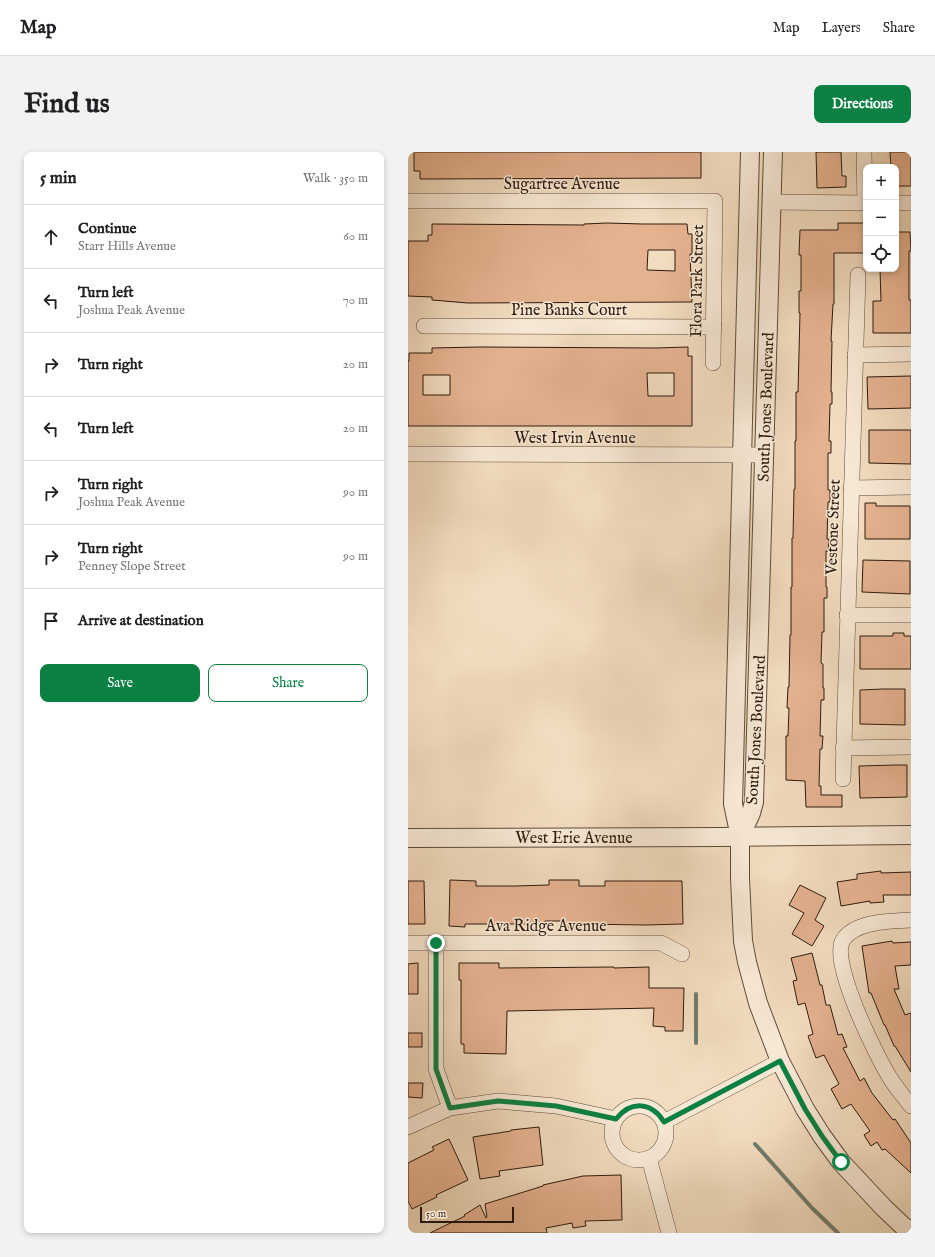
<!DOCTYPE html>
<html lang="en">
<head>
<meta charset="utf-8">
<style>
	body { margin:0; font-family:"IM FELL English",serif; background:#f2f2f2; color:#202124 }
	.controls { position:absolute; right:12px; top:12px; display:grid; overflow:hidden; border-radius:8px; box-shadow:0 2px 6px #0003 }
	.controls button { width:36px; height:36px; display:grid; place-items:center; padding:0; border:0; border-bottom:1px solid #e0e0e0; background:#fff; color:#202124; font:20px sans-serif }
	.scale { position:absolute; left:12px; bottom:10px; width:94px; box-sizing:border-box; padding-left:4px; border:2px solid #2c1b0e; border-top:0; font-size:11px; line-height:14px; white-space:nowrap; color:#2c1b0e; -webkit-text-stroke:3px #f7e8d5; paint-order:stroke }
	.stop { position:absolute; width:12px; height:12px; margin:-9px; border:3px solid #0b8043; border-radius:50%; background:#fff }
	.stop.end { background:#0b8043; border-color:#fff; box-shadow:0 1px 4px #0008 }
	.list { margin:0; padding:0; list-style:none }
	h2 { display:flex; justify-content:space-between; align-items:center; height:52px; margin:0; padding:0 16px; font-size:17px }
	h2 small { font-size:13px; font-weight:400; color:#757577 }
	.list li { display:grid; grid-template-columns:26px 1fr auto; gap:12px; align-items:center; box-sizing:border-box; height:64px; padding:0 16px; border-top:1px solid #e0e0e0 }
	.list b { display:block; font-size:15px; white-space:nowrap }
	.list p { margin:0; font-size:13px; white-space:nowrap; color:#757577 }
	.list em { font-size:13px; font-style:normal; color:#757577 }
	.actions { display:flex; gap:8px; padding:12px 16px }
	.actions a { flex:1; padding:9px 0; border:1px solid #0b8043; border-radius:8px; text-align:center; font-size:14px; color:#0b8043 }
	.actions .main { background:#0b8043; color:#fff }
	.icon { flex:none; width:22px; height:22px; fill:none; stroke:currentColor; stroke-width:2; stroke-linecap:round; stroke-linejoin:round }
	.map { position:relative; flex:none; width:503px; height:1081px; overflow:hidden; border-radius:8px }
	header { display:flex; align-items:center; gap:24px; box-sizing:border-box; height:56px; padding:0 20px; background:#fff; border-bottom:1px solid #e0e0e0 }
	header strong { font-size:19px }
	nav { display:flex; gap:22px; margin-inline-start:auto; font-size:14px }
	.intro { display:flex; align-items:center; justify-content:space-between; box-sizing:border-box; height:96px; padding:0 24px }
	h1 { margin:0; font-size:28px }
	.button { padding:10px 18px; border-radius:8px; background:#0b8043; color:#fff; font-size:14px; font-weight:700 }
	main { display:flex; gap:24px; padding:0 24px }
	aside { flex:1; background:#fff; border-radius:8px; box-shadow:0 2px 6px #0003 }
	.map>svg:first-child { display:block }
	.lines { fill:none; stroke-linecap:round; stroke-linejoin:round }
	.stream { stroke:#6f7c6d; stroke-width:4 }
	.building { fill:#e5b290; stroke:#2c1b0e; fill-rule:evenodd }
	.minor-casing { stroke:#5e4b3a; stroke-width:16 }
	.tertiary-casing { stroke:#5e4b3a; stroke-width:20 }
	.minor { stroke:#f7e8d5; stroke-width:15 }
	.tertiary { stroke:#f7e8d5; stroke-width:18 }
	.route { stroke:#0b8043; stroke-width:5 }
	.labels { text-anchor:middle; stroke-width:3; stroke-linejoin:round; paint-order:stroke }
	.street-label { font-size:16px; fill:#2c1b0e; stroke:#f7e8d5 }
</style>
</head>
<body>
<header>
<strong>Map</strong>
<nav><a>Map</a><a>Layers</a><a>Share</a></nav>
</header>
<div class="intro"><h1>Find us</h1><a class="button">Directions</a></div>
<main>
<aside>
<h2>5 min<small>Walk · 350 m</small></h2>
<ul class="list">
<li><svg class="icon" aria-label="ahead" viewBox="0 0 24 24"><path d="M12 20V5M6 11l6-6 6 6"/></svg><div><b>Continue</b><p>Starr Hills Avenue</p></div><em>60 m</em></li>
<li><svg class="icon" aria-label="left" viewBox="0 0 24 24"><path d="M17 20v-9H6M10 6l-5 5 5 5"/></svg><div><b>Turn left</b><p>Joshua Peak Avenue</p></div><em>70 m</em></li>
<li><svg class="icon" aria-label="right" viewBox="0 0 24 24"><path d="M7 20v-9h11M14 6l5 5-5 5"/></svg><div><b>Turn right</b></div><em>20 m</em></li>
<li><svg class="icon" aria-label="left" viewBox="0 0 24 24"><path d="M17 20v-9H6M10 6l-5 5 5 5"/></svg><div><b>Turn left</b></div><em>20 m</em></li>
<li><svg class="icon" aria-label="right" viewBox="0 0 24 24"><path d="M7 20v-9h11M14 6l5 5-5 5"/></svg><div><b>Turn right</b><p>Joshua Peak Avenue</p></div><em>90 m</em></li>
<li><svg class="icon" aria-label="right" viewBox="0 0 24 24"><path d="M7 20v-9h11M14 6l5 5-5 5"/></svg><div><b>Turn right</b><p>Penney Slope Street</p></div><em>90 m</em></li>
<li><svg class="icon" aria-label="arrive" viewBox="0 0 24 24"><path d="M6 21V4h12l-3 4 3 4H6"/></svg><div><b>Arrive at destination</b></div></li>
</ul>
<div class="actions"><a class="main">Save</a><a>Share</a></div>
</aside>
<div class="map">
<svg width="503" height="1081" viewBox="0 0 503 1081">
	<rect width="100%" height="100%" fill="#f2dcbf"/>
	<filter id="stains"><feTurbulence type="fractalNoise" baseFrequency=".005" numOctaves="4"/><feColorMatrix values="0 0 0 0 .2 0 0 0 0 .09 0 0 0 0 .02 0 0 0 .5 -.17"/></filter>
	<radialGradient id="worn" r=".72"><stop offset=".6" stop-color="#630" stop-opacity="0"/><stop offset="1" stop-color="#630" stop-opacity=".3"/></radialGradient>
	<g class="lines">
		<g class="stream">
			<polyline points="288,842 288,891"/>
			<polyline points="347,992 404,1056 430,1081"/>
		</g>
	</g>
	<g class="building">
		<polygon points="6,0 293,0 293,26 12,27 12,19 6,19"/>
		<polygon points="408,0 433,0 434,24 438,24 438,35 409,36"/>
		<polygon points="482,0 503,0 503,34 488,34 488,15 483,15"/>
		<path d="M199,71L235,72H279L280,82H284V102H282L284,150L60,151L24,148V145L0,144V89H20V83H24V72L176,73V72ZM240,98H267V119L239,118Z"/>
		<polygon points="430,71 458,71 458,101 426,101 426,152 425,152 423,189 424,189 423,240 424,240 424,252 422,252 421,289 423,289 423,301 420,301 420,338 422,338 422,350 420,350 419,387 421,387 420,399 418,399 418,435 419,435 419,446 416,446 416,480 414,480 413,511 415,512 415,536 416,536 416,548 413,548 412,584 415,584 414,597 412,597 411,634 413,634 413,643 434,643 434,655 398,655 397,629 378,628 378,584 380,584 381,556 379,556 380,535 381,535 382,483 383,483 383,435 384,435 384,386 385,386 386,337 387,337 387,289 388,289 388,240 390,240 392,161 391,161 391,139 393,139 393,103 391,103 392,78 430,78"/>
		<polygon points="488,80 502,80 503,99 501,99 501,148 503,148 503,181 465,181 465,149 473,149 472,117 488,117"/>
		<path d="M71,195L248,196L280,195V204H284V274H0V209H1V201H24V196ZM239,221H266V244H240ZM15,223H42V243H15Z"/>
		<polygon points="503,224 503,256 460,257 459,225"/>
		<polygon points="461,278 503,278 503,312 461,311"/>
		<polygon points="457,351 468,351 468,354 502,354 502,387 457,387"/>
		<polygon points="455,408 502,409 502,442 454,440"/>
		<polygon points="485,481 496,481 496,484 503,484 503,517 452,517 452,484 485,484"/>
		<polygon points="475,537 497,537 497,573 452,572 452,538"/>
		<polygon points="488,613 499,613 499,645 452,646 451,614"/>
		<polygon points="473,719 473,721 503,720 503,743 475,743 476,750 462,751 462,749 433,754 429,730 449,727 449,722"/>
		<polygon points="42,728 68,729 68,734 107,734 141,733 141,728 171,728 171,734 197,734 197,729 274,729 275,772 238,773 172,772 172,776 157,776 157,769 137,769 137,772 57,772 57,775 41,774"/>
		<polygon points="0,729 16,729 17,772 0,772"/>
		<polygon points="392,733 418,746 407,768 416,774 404,794 384,782 396,761 381,753"/>
		<polygon points="484,789 485,791 503,790 503,813 487,814 491,837 486,837 497,863 503,861 503,920 487,894 486,894 477,873 476,873 463,841 461,841 454,794"/>
		<polygon points="404,801 412,833 414,833 418,853 422,853 430,883 434,882 439,895 435,896 452,929 456,926 464,941 485,968 487,967 503,991 503,1021 477,997 474,998 469,990 463,994 456,983 462,979 443,952 434,957 423,937 431,932 416,903 408,906 400,884 405,882 397,851 390,853 385,829 389,828 383,806"/>
		<polygon points="10,811 10,842 0,842 0,812"/>
		<polygon points="51,811 91,811 91,816 206,815 206,816 241,815 241,836 276,836 275,879 257,879 257,875 245,874 246,856 99,859 98,902 56,901 56,892 53,892 53,828 51,828"/>
		<rect x="0" y="881" width="14" height="14"/>
		<polygon points="0,931 15,931 14,946 0,945"/>
		<polygon points="131,975 135,1013 91,1019 92,1024 72,1027 65,985 103,979 103,978"/>
		<polygon points="41,987 60,1028 28,1043 29,1045 4,1057 0,1049 0,1011 26,998 24,995"/>
		<polygon points="213,1023 214,1068 177,1069 178,1074 165,1076 164,1071 138,1076 139,1081 22,1081 57,1064 56,1063 72,1053 78,1066 79,1065 77,1052 135,1034 135,1033 175,1024"/>
	</g>
	<g class="lines">
		<defs>
			<g id="minor">
				<polyline points="456,0 457,51"/>
				<polyline points="0,49 307,49 305,211"/>
				<polyline points="363,50 458,51"/>
				<polyline points="488,51 503,51"/>
				<polyline points="16,174 306,175"/>
				<polyline points="447,203 503,202"/>
				<polyline points="0,302 356,303"/>
				<polyline points="443,336 503,335"/>
				<polyline points="439,463 503,463"/>
				<polyline points="435,596 503,595"/>
				<polyline points="435,627 450,123"/>
				<path d="M503,768C483,769 447,769 435,788C421,809 470,908 484,929C490,938 497,946 503,954"/>
				<polyline points="0,791 253,791 274,802"/>
				<polyline points="28,791 28,917 42,956"/>
				<circle cx="231" cy="981" r="27"/>
				<polyline points="256,970 372,909"/>
				<polyline points="0,975 42,956 90,949 148,954 208,967"/>
				<polyline points="241,1006 261,1081"/>
			</g>
			<g id="tertiary">
				<polyline points="342,0 325,652 332,685 332,727 335,789 339,810 350,851 372,909 397,957 414,984 433,1010 476,1056 495,1074 503,1079"/>
				<polyline points="332,685 343,661 346,650 365,0"/>
				<polyline points="0,686 313,685 503,683"/>
			</g>
		</defs>
		<use href="#minor" class="minor-casing"/>
		<use href="#tertiary" class="tertiary-casing"/>
		<use href="#minor" class="minor"/>
		<use href="#tertiary" class="tertiary"/>
	</g>
	<g class="lines">
		<path class="route" d="M28,791V917L42,956L90,949L148,954L208,967C223,948 244,950 256,970L372,909L397,957L414,984L433,1010"/>
	</g>
	<g class="labels">
		<g class="street-label">
			<text x="154" y="37">Sugartree Avenue</text>
			<text transform="translate(288 129) rotate(-89)" y="6">Flora Park Street</text>
			<text x="161" y="163">Pine Banks Court</text>
			<text transform="translate(357 255) rotate(-88)" y="6">South Jones Boulevard</text>
			<text x="167" y="291">West Irvin Avenue</text>
			<text transform="translate(424 375) rotate(-88)" y="6">Vestone Street</text>
			<text transform="translate(347 578) rotate(-87)" y="6">South Jones Boulevard</text>
			<text x="166" y="691">West Erie Avenue</text>
			<text x="138" y="779">Ava Ridge Avenue</text>
		</g>
	</g>
	<rect width="100%" height="100%" filter="url(#stains)"/>
	<rect width="100%" height="100%" fill="url(#worn)"/>
</svg>
<div class="controls">
<button>+</button>
<button>−</button>
<button><svg class="icon" aria-label="locate" viewBox="0 0 24 24"><circle cx="12" cy="12" r="6"/><path d="M12 2v4M12 18v4M2 12h4M18 12h4"/></svg></button>
</div>
<div class="scale">50 m</div>
<div class="stop" style="left:433px;top:1010px"></div>
<div class="stop end" style="left:28px;top:791px"></div>
</div>
</main>
</body>
</html>
